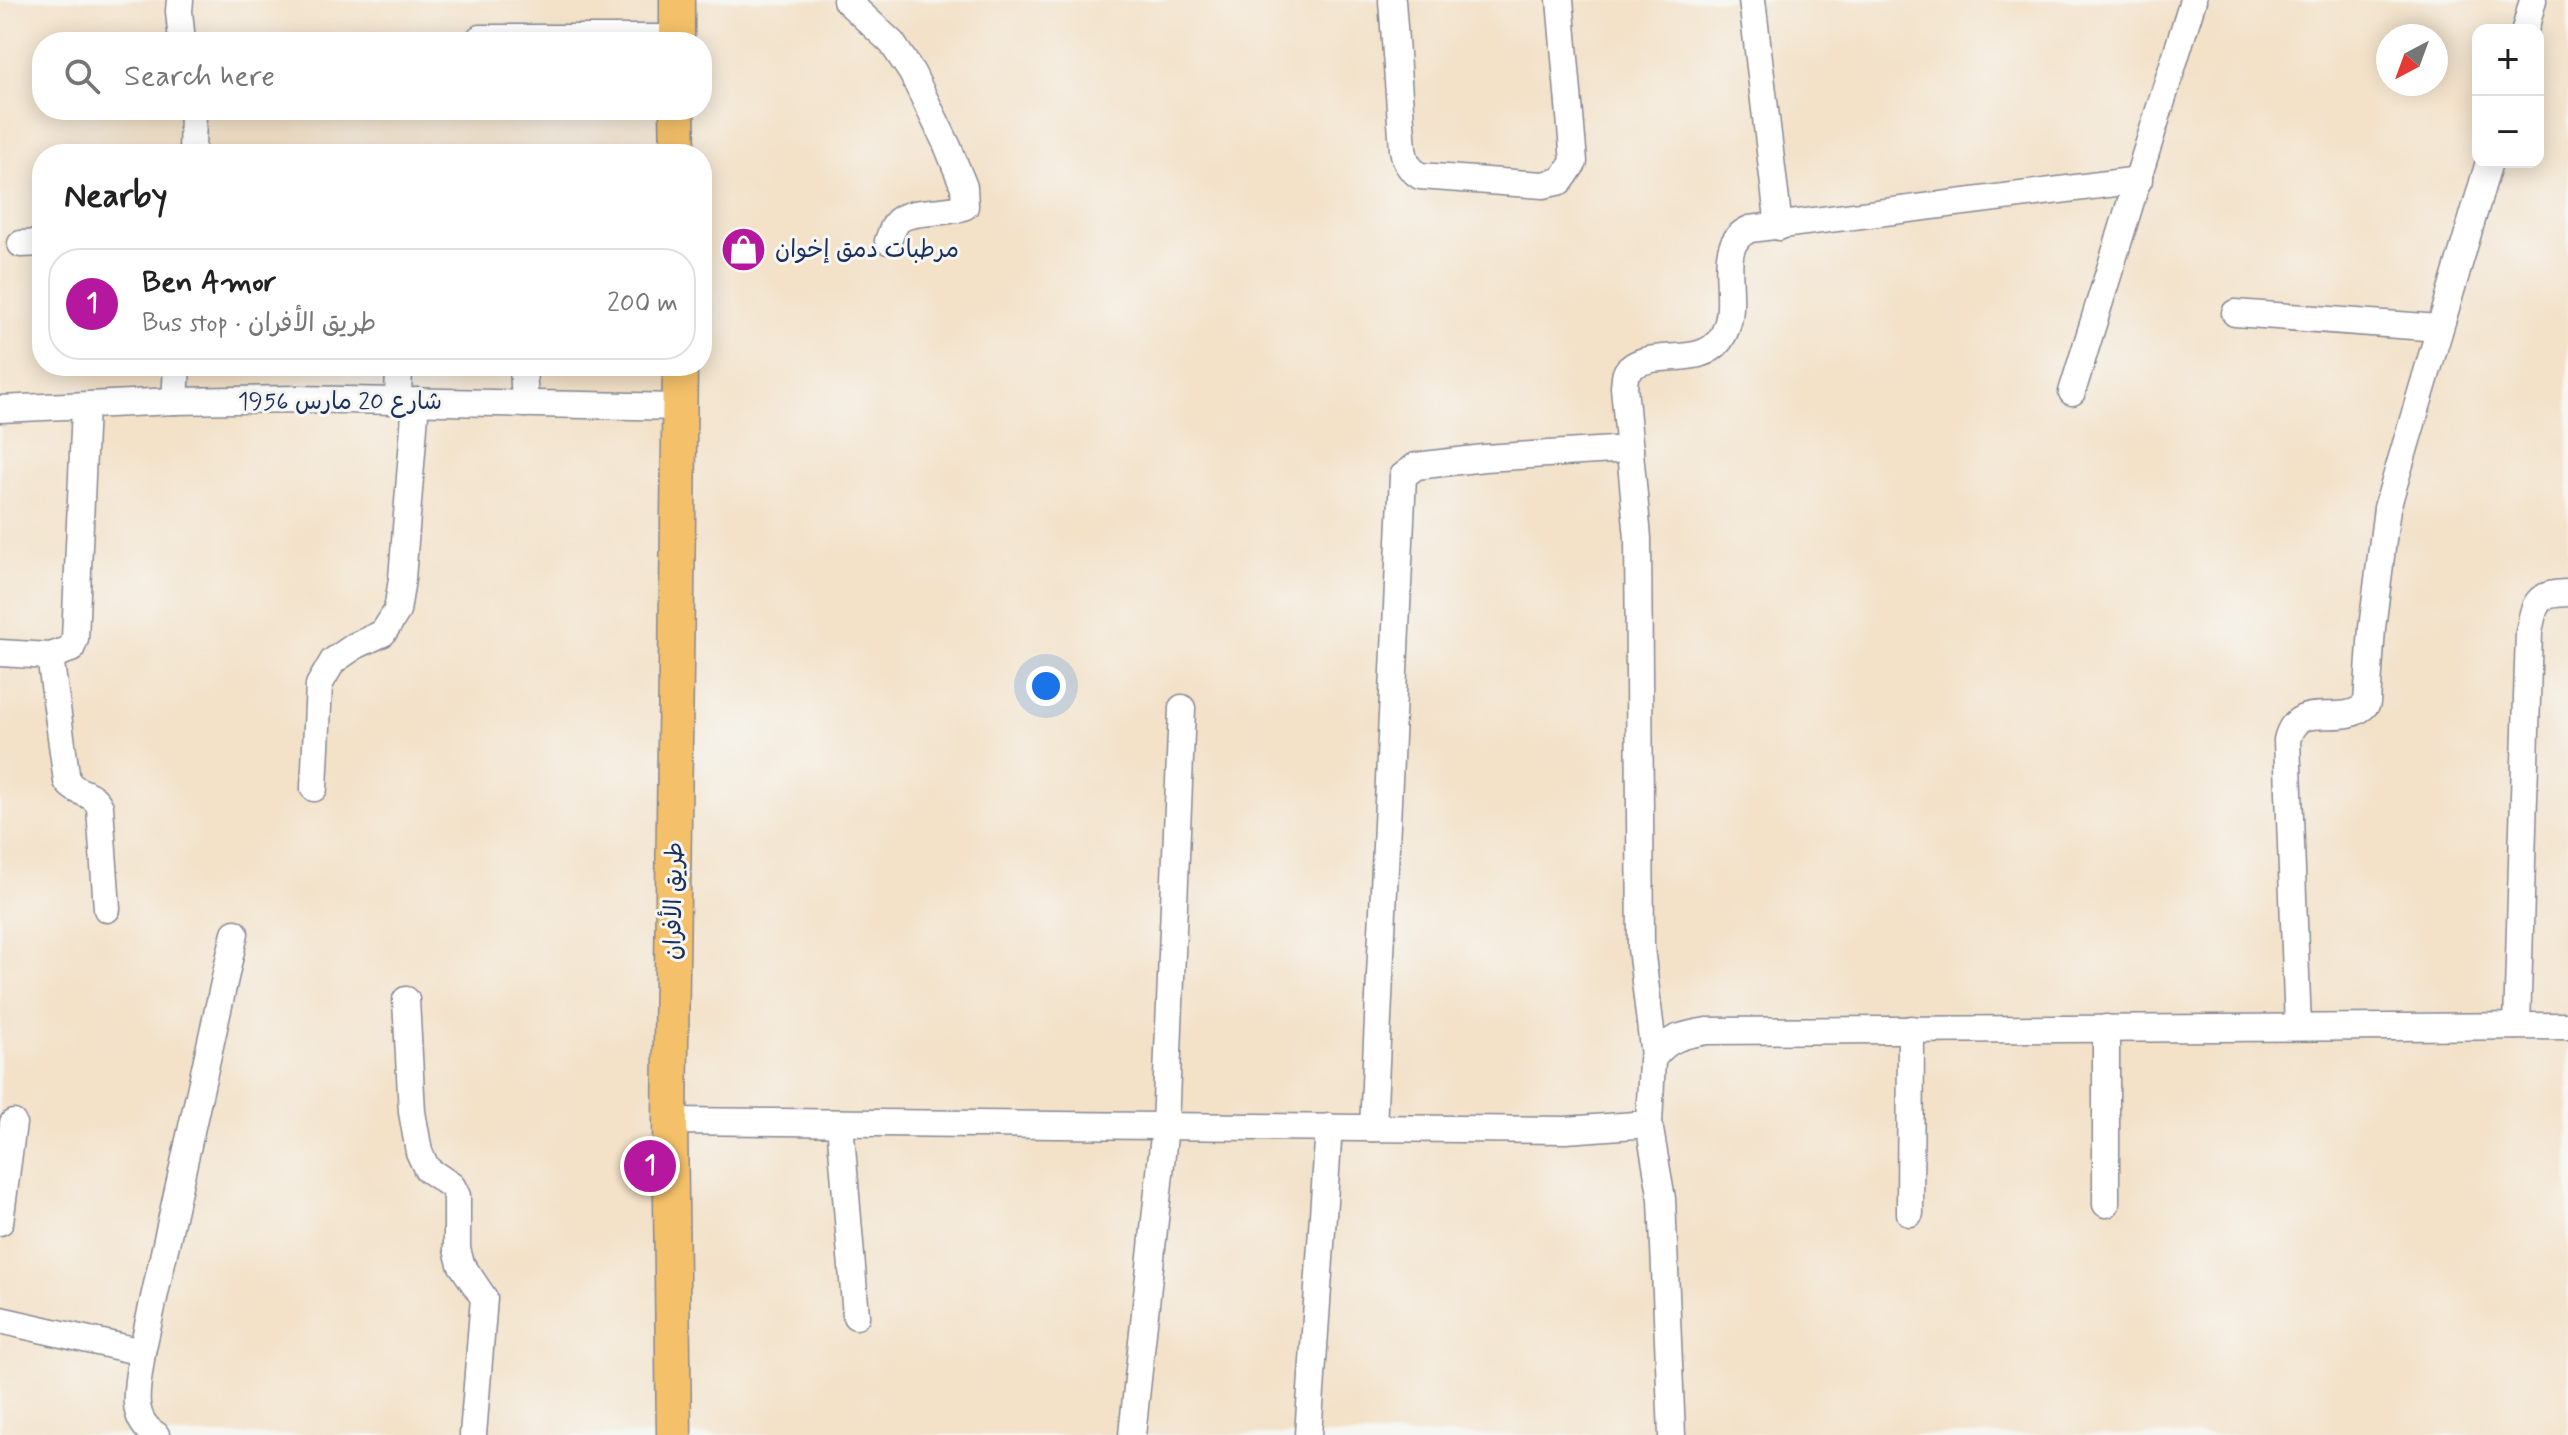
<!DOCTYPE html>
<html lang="en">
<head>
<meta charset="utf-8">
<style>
	body { margin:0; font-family:Mynerve,"Playpen Sans Arabic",sans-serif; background:#f6f6f6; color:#222 }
	.controls { position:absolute; right:24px; top:24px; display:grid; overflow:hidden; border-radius:16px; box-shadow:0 4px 20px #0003 }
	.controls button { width:72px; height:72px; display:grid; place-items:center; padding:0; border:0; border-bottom:2px solid #e0e0e0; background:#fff; color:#222; font:40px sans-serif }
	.compass { position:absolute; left:2376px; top:24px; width:72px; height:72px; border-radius:50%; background:#fff; box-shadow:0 4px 20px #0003; rotate:221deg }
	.you { position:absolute; left:1046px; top:686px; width:28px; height:28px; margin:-20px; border:6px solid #fff; border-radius:50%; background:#1a73e8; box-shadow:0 0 0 12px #1a73e833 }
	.badge { display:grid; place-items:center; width:52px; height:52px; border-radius:50%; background:#b5179e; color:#fff; font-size:26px; font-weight:700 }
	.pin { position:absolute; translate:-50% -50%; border:4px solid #fff; box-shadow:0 2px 8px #0006 }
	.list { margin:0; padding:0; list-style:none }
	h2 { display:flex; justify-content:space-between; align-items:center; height:104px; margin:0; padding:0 32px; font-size:34px }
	h2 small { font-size:26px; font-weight:400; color:#767676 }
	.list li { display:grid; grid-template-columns:52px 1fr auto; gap:24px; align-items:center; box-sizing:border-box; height:112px; margin:0 16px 16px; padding:0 16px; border:2px solid #e0e0e0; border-radius:32px }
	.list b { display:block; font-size:30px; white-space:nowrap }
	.list p { margin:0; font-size:26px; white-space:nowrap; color:#767676 }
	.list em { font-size:26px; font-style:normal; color:#767676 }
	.icon { flex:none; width:44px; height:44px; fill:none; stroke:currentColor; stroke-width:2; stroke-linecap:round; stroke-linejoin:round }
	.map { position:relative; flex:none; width:2568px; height:1435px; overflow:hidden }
	.search { position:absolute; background:#fff; box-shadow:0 4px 20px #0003; left:32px; top:32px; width:680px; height:88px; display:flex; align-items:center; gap:20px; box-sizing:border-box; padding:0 28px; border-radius:32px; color:#767676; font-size:30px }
	.panel { position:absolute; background:#fff; box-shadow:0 4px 20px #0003; left:32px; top:144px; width:680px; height:232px; border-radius:32px }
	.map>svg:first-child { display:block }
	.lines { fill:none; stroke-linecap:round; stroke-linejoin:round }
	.minor-casing { stroke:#878893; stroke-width:29 }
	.major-casing { stroke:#878893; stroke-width:37 }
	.minor { stroke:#fff; stroke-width:26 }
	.major { stroke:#f4c16a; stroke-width:34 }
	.labels { text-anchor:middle; stroke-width:6; stroke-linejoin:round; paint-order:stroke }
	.poi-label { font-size:24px; fill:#1b2f5e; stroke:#f6f6f2; text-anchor:start }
	.street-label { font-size:24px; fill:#1b2f5e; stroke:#f6f6f2 }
</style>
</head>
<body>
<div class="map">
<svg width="2568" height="1435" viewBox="0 0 2568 1435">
	<rect width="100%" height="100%" fill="#f6f6f2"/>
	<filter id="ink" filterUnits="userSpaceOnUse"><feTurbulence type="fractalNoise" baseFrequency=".0125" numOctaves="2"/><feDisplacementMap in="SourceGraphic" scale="16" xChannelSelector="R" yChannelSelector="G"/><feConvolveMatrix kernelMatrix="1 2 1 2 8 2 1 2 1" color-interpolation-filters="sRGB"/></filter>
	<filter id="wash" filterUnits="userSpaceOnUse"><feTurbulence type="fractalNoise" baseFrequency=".006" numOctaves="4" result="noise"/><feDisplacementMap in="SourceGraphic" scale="32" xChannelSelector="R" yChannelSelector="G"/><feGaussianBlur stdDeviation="1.8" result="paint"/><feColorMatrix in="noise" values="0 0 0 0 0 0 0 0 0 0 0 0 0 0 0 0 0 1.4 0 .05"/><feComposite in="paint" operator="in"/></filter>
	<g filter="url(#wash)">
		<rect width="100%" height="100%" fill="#f3e1c8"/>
	</g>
	<g filter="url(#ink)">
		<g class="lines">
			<defs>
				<g id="minor">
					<polyline points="180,0 179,11 182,42"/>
					<path d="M846,0L892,43L912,73L947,145L964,187L965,206C947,215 907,208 896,223C893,228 890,235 888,241"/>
					<path d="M1392,0L1403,149C1405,162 1409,169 1420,176L1543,185L1561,181L1574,162L1560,0"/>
					<polyline points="1752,0 1779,227"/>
					<polyline points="2525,30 2533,0"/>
					<polyline points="480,38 677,38"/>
					<polyline points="192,154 193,110"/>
					<polyline points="21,244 42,243"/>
					<polyline points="2235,313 2439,328"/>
					<polyline points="523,366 525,404"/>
					<polyline points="2072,392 2193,0"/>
					<polyline points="398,400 399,366"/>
					<polyline points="175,401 177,366"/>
					<polyline points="0,409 175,401 298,399 681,407"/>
					<polyline points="0,653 50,656 71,649 75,639 85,407"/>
					<path d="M50,656L67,781C75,794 93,791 100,807L107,909"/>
					<polyline points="314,788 319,685 333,661 355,646 383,633 397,611 402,579 416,401"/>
					<polyline points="406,1000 412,1112 419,1152 427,1169 452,1186 457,1196 457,1249 461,1264 484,1298 473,1435"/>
					<path d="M2517,1026L2529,632C2535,602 2535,594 2568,593"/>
					<path d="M2298,1027L2287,740C2298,695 2344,731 2367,703L2372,628L2387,508L2489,162"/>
					<polyline points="2106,1028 2106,1204"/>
					<path d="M1654,1056L1641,948L1638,538L1624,387C1625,381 1624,373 1629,369C1652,348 1700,368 1720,340C1746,304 1709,246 1750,229L2139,180"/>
					<path d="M670,1121L1566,1130L1649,1124L1652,1060C1666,1038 1683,1035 1707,1031L2568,1026"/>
					<polyline points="840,1123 856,1316"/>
					<polyline points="1649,1124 1662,1199 1672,1435"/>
					<polyline points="1373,1128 1403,476 1416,466 1484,458 1630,449"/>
					<polyline points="1910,1213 1911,1029"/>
					<polyline points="0,1222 13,1123"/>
					<path d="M0,1320L142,1352C139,1381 126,1417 156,1435"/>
					<polyline points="142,1352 235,933"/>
					<polyline points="1132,1435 1165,1126 1182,708"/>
					<polyline points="1308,1435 1329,1127"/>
				</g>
				<g id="major">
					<polyline points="677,0 677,42"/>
					<polyline points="677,110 678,154"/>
					<polyline points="674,1435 670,1121 680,366"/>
				</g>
			</defs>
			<use href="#minor" class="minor-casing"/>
			<use href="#major" class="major-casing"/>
			<use href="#minor" class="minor"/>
			<use href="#major" class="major"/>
		</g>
	</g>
	<defs>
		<symbol id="shop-disc" viewBox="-11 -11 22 22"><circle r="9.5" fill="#b5179e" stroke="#f6f6f2"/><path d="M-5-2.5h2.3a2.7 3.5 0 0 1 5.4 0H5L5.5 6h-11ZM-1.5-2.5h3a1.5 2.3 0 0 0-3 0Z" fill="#fff"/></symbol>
	</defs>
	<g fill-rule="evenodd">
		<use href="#shop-disc" x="718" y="224" width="51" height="51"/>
	</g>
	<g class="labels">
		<g class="poi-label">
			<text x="775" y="257">مرطبات دمق إخوان</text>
		</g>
		<g class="street-label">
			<text x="340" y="409">شارع 20 مارس 1956</text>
			<text transform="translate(673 901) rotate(-89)" y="8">طريق الأفران</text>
		</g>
	</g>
</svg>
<div class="controls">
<button>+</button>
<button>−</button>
</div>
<svg class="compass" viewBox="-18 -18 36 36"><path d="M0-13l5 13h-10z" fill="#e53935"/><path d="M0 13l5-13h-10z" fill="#767676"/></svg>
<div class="you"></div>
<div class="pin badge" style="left:650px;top:1166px">1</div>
<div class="search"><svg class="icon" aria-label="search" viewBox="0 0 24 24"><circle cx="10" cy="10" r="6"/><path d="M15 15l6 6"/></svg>Search here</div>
<section class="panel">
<h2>Nearby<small></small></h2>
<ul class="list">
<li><span class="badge">1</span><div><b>Ben Amor</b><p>Bus stop · طريق الأفران</p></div><em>200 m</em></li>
</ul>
</section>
</div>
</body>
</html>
